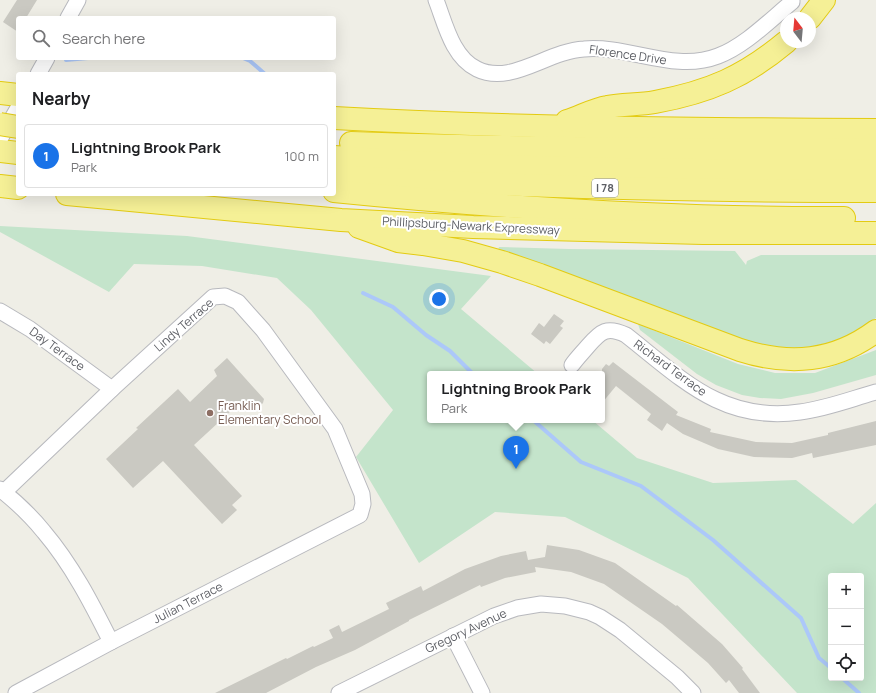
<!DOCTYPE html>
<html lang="en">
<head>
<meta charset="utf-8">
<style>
	body { margin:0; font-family:Manrope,sans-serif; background:#f2f2f2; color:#202124 }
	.controls { position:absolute; right:12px; bottom:12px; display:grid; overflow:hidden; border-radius:4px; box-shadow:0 4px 16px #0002 }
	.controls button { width:36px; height:36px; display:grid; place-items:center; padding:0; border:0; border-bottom:1px solid #e0e0e0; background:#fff; color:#202124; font:20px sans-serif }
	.compass { position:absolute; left:780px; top:12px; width:36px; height:36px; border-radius:50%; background:#fff; box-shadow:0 4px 16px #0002; rotate:344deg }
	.you { position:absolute; left:439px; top:299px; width:14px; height:14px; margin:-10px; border:3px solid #fff; border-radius:50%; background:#1a73e8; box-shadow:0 0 0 6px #1a73e833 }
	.badge { display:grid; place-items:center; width:26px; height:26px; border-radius:50%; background:#1a73e8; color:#fff; font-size:13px; font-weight:700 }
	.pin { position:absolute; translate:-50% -33px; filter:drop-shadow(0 1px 2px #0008) }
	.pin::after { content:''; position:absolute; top:21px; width:14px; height:12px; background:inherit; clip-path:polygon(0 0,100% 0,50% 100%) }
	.popup { position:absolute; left:427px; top:371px; width:178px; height:52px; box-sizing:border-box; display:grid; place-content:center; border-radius:4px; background:#fff; filter:drop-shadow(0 1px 3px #0005); font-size:13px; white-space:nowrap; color:#757577 }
	.popup b { font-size:15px; color:#202124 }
	.popup::after { content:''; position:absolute; left:50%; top:100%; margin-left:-8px; border:8px solid transparent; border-top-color:#fff }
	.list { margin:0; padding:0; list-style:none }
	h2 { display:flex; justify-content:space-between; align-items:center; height:52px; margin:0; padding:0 16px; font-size:17px }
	h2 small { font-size:13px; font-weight:400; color:#757577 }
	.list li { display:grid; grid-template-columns:26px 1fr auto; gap:12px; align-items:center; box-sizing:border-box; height:64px; margin:0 8px 8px; padding:0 8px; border:1px solid #e0e0e0; border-radius:4px }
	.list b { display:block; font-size:15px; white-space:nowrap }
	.list p { margin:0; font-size:13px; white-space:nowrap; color:#757577 }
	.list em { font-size:13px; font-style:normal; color:#757577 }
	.icon { flex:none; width:22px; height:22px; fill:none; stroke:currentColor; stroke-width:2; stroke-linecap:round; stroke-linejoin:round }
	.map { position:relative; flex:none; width:876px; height:693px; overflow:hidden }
	.search { position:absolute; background:#fff; box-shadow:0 4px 16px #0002; left:16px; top:16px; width:320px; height:44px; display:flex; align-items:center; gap:10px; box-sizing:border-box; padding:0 14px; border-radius:4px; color:#757577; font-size:15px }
	.panel { position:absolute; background:#fff; box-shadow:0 4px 16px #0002; left:16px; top:72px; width:320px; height:124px; border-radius:4px }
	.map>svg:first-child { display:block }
	.green { fill:#c4e4cb; fill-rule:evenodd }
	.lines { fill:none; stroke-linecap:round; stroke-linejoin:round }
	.stream { stroke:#acc8f9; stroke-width:4 }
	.building { fill:#cac9c2 }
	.minor-casing { stroke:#b8b9be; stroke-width:17 }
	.motorway-casing { stroke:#e3cb12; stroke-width:24 }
	.minor { stroke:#fff; stroke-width:15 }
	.motorway { stroke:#f5f096; stroke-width:22 }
	.motorway-bridge-casing { stroke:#e3cb12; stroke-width:24; stroke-linecap:butt }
	.motorway-bridge { stroke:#f5f096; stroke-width:22 }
	.education-dot { fill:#8d6e63; stroke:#fff; stroke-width:1.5 }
	.labels { text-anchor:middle; stroke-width:4; stroke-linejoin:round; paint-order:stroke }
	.shield { fill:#fff; stroke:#8e8f93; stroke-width:1 }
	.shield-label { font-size:11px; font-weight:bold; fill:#5d5f65 }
	.street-label { font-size:12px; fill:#5d5f65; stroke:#fff }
	.education-label { font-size:12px; fill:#785e54; stroke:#fff; text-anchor:start }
</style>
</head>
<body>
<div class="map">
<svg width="876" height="693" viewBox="0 0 876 693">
	<rect width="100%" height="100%" fill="#efeee6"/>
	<g class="green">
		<path d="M0,226L187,236L491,276L461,309L538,374H430V420H592L637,458L713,483L796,480L853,524L876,503V693H797L688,578L565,517L495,512L419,563L356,457L393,410L311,310L277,278L202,266L134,264L109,292L0,232ZM831,576H861V678H831Z"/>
		<polygon points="499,247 569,249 735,251 746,265 747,261 761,255 876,255 876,318 870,323 838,341 798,350 766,348 498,250"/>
		<polygon points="638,324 738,364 775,373 815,373 876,350 876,375 813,393 781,399 760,398 742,395 716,385 697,374 640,330"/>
	</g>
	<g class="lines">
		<g class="stream">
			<polyline points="243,58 250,61 265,74"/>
			<polyline points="66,60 88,58"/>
			<polyline points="363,293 393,307 426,335 450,351 473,374"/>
			<polyline points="533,420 581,462 641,486 713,540 801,618 819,658 831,668"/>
			<polyline points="842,678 859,693"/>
		</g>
	</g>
	<g class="building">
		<polygon points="17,0 37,0 26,18 18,18 18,32 3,22"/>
		<polygon points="554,314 564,321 560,326 563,328 550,344 546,341 544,344 531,334 539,323 544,327"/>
		<polygon points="227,358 264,399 263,403 255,411 244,399 194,445 242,496 232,505 237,510 222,524 163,461 133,488 106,459 138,429 136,428 178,389 190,402 217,376 214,370"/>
		<polygon points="613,362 678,412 676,415 711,429 710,432 756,442 792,443 828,435 828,433 876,421 876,445 813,458 812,453 792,458 754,457 718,449 683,434 667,423 662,431 647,420 651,414 616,386 602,403 602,369 606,364 609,366"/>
		<polygon points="547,545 579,550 615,563 676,606 677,605 722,644 743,668 742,669 760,693 739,693 729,680 726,683 708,663 688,646 662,624 604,584 571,572 535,567 536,572 505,578 481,587 480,585 409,620 409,621 355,650 316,667 266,693 215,693 286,658 287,659 313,646 314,647 333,638 329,630 339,625 342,632 389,609 386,603 421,586 423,591 465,569 501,556 526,551 528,560 545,557"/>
	</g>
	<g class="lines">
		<defs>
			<g id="minor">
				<path d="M436,0C445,23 452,57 477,69C511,86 547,51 584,49C629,45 674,73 718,56C745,46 770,20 792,2V0"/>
				<polyline points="68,18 78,0"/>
				<polyline points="38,74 47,58"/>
				<polyline points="0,139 18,108"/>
				<polyline points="0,311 30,329 112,389"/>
				<path d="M572,365C577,358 583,352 588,346C601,331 607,326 626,335C682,379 723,423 800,412C825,409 851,399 876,392"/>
				<path d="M0,489C15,501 32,517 44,532C72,565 92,604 111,642"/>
				<polyline points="4,492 112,389 213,297 225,296 238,302 263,330 335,429 362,494 363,504 360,515 111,642 16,693"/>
				<polyline points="453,636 482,693"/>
				<polyline points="339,693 494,616 517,608 541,604 565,606 589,612 600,617 620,630 677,677 693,693"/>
			</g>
			<g id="motorway">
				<polyline points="810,18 824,0"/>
				<polyline points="0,93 18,95"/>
				<path d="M334,118C514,128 695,129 876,130"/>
				<path d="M567,121C580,117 594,109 607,107C623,104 639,105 655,102C709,92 744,77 786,42"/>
				<path d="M351,143C526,149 701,150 876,149"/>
				<polyline points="0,151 18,153"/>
				<path d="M334,157C514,170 695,171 876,170"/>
				<path d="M334,176C514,187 695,191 876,191"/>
				<polyline points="0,186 18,188"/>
				<path d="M334,191C503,208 674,219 844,218"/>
				<polyline points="67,194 341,220 473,227 703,233 876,233"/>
				<path d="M359,227L398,241L423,244L463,251L502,262L540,275L740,350C790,366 834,362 876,331"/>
			</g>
		</defs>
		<use href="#minor" class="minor-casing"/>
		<use href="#motorway" class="motorway-casing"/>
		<use href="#minor" class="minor"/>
		<use href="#motorway" class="motorway"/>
		<defs>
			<polyline id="motorway-bridge" points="0,124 18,127"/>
		</defs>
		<use href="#motorway-bridge" class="motorway-bridge-casing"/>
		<use href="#motorway-bridge" class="motorway-bridge"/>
	</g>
	<circle class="education-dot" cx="210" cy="413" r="4"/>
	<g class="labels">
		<rect class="shield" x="592" y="179" width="26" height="18" rx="3"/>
		<g class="shield-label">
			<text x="605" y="192">I 78</text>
		</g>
		<g class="street-label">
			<text transform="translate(628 55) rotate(8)" y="4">Florence Drive</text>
			<text transform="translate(471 226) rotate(3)" y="4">Phillipsburg-Newark Expressway</text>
			<text transform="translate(184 325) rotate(-41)" y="4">Lindy Terrace</text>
			<text transform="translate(57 349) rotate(36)" y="4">Day Terrace</text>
			<text transform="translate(670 368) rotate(36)" y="4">Richard Terrace</text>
			<text transform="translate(188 603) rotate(-27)" y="4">Julian Terrace</text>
			<text transform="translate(466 631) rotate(-25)" y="4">Gregory Avenue</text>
		</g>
		<g class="education-label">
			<text x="218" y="410">Franklin<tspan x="218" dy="14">Elementary School</tspan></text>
		</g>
	</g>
</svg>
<div class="controls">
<button>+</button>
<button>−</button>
<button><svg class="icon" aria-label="locate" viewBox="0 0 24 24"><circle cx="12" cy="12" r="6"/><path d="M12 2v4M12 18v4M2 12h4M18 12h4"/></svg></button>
</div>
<svg class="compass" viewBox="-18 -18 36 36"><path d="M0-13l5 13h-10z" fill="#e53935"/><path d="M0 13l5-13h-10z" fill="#757577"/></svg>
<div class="you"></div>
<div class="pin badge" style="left:516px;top:469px">1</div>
<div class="popup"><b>Lightning Brook Park</b>Park</div>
<div class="search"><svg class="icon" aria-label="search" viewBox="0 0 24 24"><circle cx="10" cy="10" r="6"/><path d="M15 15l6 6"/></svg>Search here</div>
<section class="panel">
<h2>Nearby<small></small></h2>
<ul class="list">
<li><span class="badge">1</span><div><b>Lightning Brook Park</b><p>Park</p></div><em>100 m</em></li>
</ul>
</section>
</div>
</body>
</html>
